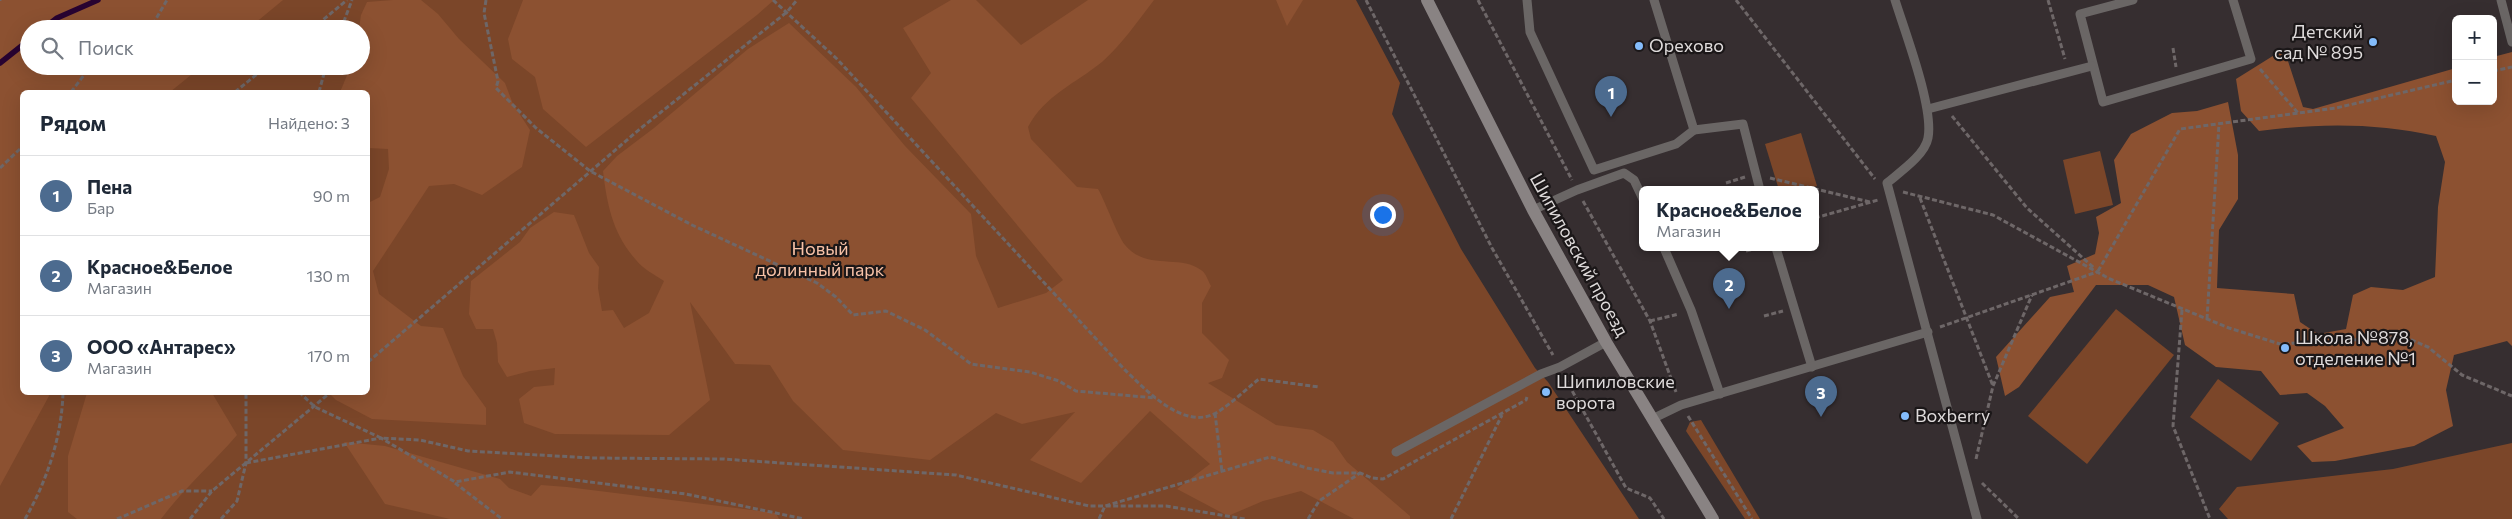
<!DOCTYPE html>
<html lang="ru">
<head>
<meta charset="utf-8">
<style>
	body { margin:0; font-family:Commissioner,sans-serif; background:#f6f6f7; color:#1f2937 }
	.controls { position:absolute; right:15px; top:15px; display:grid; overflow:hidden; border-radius:8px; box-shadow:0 5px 20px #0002 }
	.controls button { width:45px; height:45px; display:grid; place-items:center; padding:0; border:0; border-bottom:1px solid #e0e1e3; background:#fff; color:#1f2937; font:25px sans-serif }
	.you { position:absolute; left:1382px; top:214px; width:18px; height:18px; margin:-12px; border:4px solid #fff; border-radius:50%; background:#1a73e8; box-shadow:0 0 0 8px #1a73e833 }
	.badge { display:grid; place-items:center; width:32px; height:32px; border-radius:50%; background:#4c6b8f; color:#fff; font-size:16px; font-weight:700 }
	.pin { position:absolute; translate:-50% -41px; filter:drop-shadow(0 1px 2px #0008) }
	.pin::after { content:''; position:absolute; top:26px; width:18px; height:15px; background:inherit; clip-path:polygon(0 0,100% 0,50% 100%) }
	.popup { position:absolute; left:1639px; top:186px; width:180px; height:65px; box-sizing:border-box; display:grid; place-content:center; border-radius:8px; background:#fff; filter:drop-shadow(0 1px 4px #0005); font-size:16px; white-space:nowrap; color:#747a83 }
	.popup b { font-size:19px; color:#1f2937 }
	.popup::after { content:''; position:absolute; left:50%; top:100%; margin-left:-10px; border:10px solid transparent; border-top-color:#fff }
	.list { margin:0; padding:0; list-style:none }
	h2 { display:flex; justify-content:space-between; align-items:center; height:65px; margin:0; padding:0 20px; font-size:21px }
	h2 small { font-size:16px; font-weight:400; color:#747a83 }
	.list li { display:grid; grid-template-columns:32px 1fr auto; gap:15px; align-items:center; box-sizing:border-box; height:80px; padding:0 20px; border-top:1px solid #e0e1e3 }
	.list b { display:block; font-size:19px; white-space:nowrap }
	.list p { margin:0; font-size:16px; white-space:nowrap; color:#747a83 }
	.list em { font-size:16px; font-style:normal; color:#747a83 }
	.icon { flex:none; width:28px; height:28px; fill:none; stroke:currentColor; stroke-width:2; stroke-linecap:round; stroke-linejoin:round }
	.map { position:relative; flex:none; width:2512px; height:519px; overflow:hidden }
	.search { position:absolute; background:#fff; box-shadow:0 5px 20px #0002; left:20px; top:20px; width:350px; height:55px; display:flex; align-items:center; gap:12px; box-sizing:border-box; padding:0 18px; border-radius:28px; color:#747a83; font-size:19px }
	.panel { position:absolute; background:#fff; box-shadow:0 5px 20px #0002; left:20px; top:90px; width:350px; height:305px; border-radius:8px }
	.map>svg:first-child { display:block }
	.green { fill:#7b4629; fill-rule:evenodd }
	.forest { fill:#8c5131 }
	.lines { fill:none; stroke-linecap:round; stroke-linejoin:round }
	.stream { stroke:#280331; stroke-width:5.5 }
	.path { stroke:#6e6768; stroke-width:3; stroke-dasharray:5 2.5; stroke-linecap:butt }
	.lane { stroke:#6a6665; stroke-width:9 }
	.secondary { stroke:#898383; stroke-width:12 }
	.poi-dot { fill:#84bcfb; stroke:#1b1718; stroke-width:2 }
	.labels { text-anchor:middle; stroke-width:4.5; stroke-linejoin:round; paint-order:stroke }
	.poi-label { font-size:18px; fill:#dfdbdb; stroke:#1b1718; text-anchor:start }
	.park-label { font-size:18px; fill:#f8c2a7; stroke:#1b1718 }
	.street-label { font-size:18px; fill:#dfdbdb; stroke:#1b1718 }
</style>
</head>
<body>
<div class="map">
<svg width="2512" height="519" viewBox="0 0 2512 519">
	<rect width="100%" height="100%" fill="#362e30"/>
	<g class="green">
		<path d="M0,0H1356L1400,83L1392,114L1461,249L1535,368L1548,382L1639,519H0ZM29,29H361V66H29ZM22,92H368V392H22Z"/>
		<polygon points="1801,133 1817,186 1803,190 1779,190 1765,144"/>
		<polygon points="2100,151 2113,205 2075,214 2063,160"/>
		<polygon points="2116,309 2174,355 2087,464 2028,416"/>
		<polygon points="2218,379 2279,423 2251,461 2190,417"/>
		<polygon points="1701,420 1760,519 1745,519 1686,431 1690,422"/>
		<polygon points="2512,443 2512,519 2228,519 2219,509 2237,487 2393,469"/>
	</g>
	<g class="forest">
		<polygon points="0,0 283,0 248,29 29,29 29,66 202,66 170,92 22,92 22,392 48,393 49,396 0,486"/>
		<polygon points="393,0 421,0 438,14 459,39 505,83 513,104 530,130 522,167 482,195 454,184 429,186 373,271 379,294 421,326 443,328 463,376 486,408 486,425 372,419 336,400 329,393 368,392 368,203 380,197 389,169 388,149 368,148 368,92 340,92 351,66 361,66 361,29 359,29 361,15 367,2"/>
		<polygon points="523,0 774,0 757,15 586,147 543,109 535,77 512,59 508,39"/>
		<path d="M951,0H976L1021,45L1088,0H1154C1138,21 1122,44 1102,62C1076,83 1044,96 1028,127L1031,139L1077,187L1098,189C1106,203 1117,235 1125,245C1146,271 1180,254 1201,270C1206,273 1208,281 1211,286L1202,303V333L1229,360L1222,378L1208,383L1276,425L1313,430L1333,442L1347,462L1410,516V519H1354L1301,491L1263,501L1228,516L1177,489L1210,464L1150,411L1081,483L1030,460L1075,412L1022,424L996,413L930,460L843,450L793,401L770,365L735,364L690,302L710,400L669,435L555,434L524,423L519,399L534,387L554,385L555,368L530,371L507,377L498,362L497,343L493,329H476L469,314L471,281L520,242L530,228L554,212L574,215L589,253L599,267L598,288L602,311L613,310L624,328L649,313L664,281C655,275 643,269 636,260C613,234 607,205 603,171L617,156L654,128L748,49L789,23L856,87L905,146L971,214L976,256L998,308L1046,293L1063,280L911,98L931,73L903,28Z"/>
		<polygon points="1276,0 1303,0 1287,26"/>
		<path d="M2284,49L2303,107L2313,109L2456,68V101H2493V57L2512,52V346L2507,341L2454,355L2446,390L2453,426L2414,446L2335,461L2312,462L2297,446L2344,428L2325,406L2307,393L2280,395L2261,371L2216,367L2185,345L2174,297L2148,285H2096L2019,387L2005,396L1996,357L2050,297L2074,292L2067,266L2095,254L2099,233L2096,217L2121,203L2114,160L2131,134L2172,113L2197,111L2228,102L2238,155V199L2219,230L2217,288L2294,294L2300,322L2318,334L2346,329L2353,295L2371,287L2403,290L2435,277L2438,207L2445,162L2436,136C2376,123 2321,123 2259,131L2241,111L2236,79Z"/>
		<path d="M87,393H212L237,435C212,464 184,488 161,519H77L68,512V456Z"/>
		<polygon points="344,442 385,446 500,479 509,488 531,496 541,485 567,487 776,513 779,519 450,519 385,504"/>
	</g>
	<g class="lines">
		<g class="stream">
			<polyline points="43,29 57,18 98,0"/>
			<polyline points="0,63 29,40"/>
		</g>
		<g class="path">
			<polyline points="486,0 484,13 498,81 496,88 536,128 590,171 692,225 817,283 836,297 853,315 886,311 925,330 971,364 1030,372 1059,381 1076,391 1156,398"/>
			<path d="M773,0L837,59L1124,369C1145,389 1183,431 1216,413C1231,404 1245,390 1259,379L1319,387"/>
			<polyline points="1366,0 1492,248 1553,355"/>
			<polyline points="1478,0 1572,180"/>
			<polyline points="1736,0 1875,179"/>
			<polyline points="2048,0 2065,59"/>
			<polyline points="0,1 0,0"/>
			<polyline points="147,29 153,24 167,0"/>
			<polyline points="312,29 347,0"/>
			<polyline points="341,29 352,0"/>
			<polyline points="2173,48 2176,67"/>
			<polyline points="2260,69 2298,113"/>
			<polyline points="2493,71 2512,67"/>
			<polyline points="71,92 88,70 94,66"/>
			<polyline points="235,92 267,66"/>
			<polyline points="319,92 326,66"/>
			<polyline points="1952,116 2027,208 2094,268"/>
			<polyline points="0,168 22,147"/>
			<polyline points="1770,178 1870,202"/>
			<polyline points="1726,183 1745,177"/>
			<polyline points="1903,192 1993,215 2110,279 2229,328 2280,344 2405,337 2428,347 2462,375 2512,396"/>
			<polyline points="1920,198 1993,386"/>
			<polyline points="1583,201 1650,321 1676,392"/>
			<polyline points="1815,218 1878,200"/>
			<polyline points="1746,251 1758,248"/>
			<polyline points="2098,271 2180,129 2336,108 2456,80"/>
			<polyline points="2182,310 2173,426 2210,519"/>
			<polyline points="1764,316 1783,311"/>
			<polyline points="2207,319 2219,124"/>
			<polyline points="1650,321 1679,314"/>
			<polyline points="1940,327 2097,272"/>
			<polyline points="368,362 641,128 787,12 797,0"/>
			<polyline points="1565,378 1626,488 1650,498 1664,519"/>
			<polyline points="299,392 315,407 381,438 420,440 468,451 592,458 723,459 956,475 1089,506 1105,506 1270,457 1307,468 1333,473 1360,473 1372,478 1383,479 1526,400 1527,397"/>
			<polyline points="1215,413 1222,472"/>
			<polyline points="1688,416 1752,519"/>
			<polyline points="1976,459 1993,386 2032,295"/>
			<polyline points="246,463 381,438 455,482 510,472 686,494 804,519"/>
			<polyline points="455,483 502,519"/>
			<polyline points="1982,483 2019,519"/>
			<path d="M25,519C47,481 62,436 63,392"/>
			<polyline points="117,519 182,491 212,491"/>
			<polyline points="190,519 212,491 331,392"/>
			<polyline points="221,519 237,501 246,463 246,392"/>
			<polyline points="1099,519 1105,506 1166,506 1245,519"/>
			<polyline points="1308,519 1319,501 1360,473"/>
			<polyline points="1451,519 1502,415"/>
		</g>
		<g class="lane">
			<polyline points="1527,0 1530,32 1594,170 1676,144 1694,130 1654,0"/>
			<path d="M1895,0C1905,32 1934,108 1928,138C1925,155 1900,172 1887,183L1977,519"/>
			<polyline points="2133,0 2080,14 2103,102 2251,59 2233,0"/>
			<polyline points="2501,0 2512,42"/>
			<polyline points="1928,109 2092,66"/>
			<polyline points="1694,130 1743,124 1760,190"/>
			<polyline points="1533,210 1577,190 1624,173 1634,180 1643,199"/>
			<polyline points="1664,248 1691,310 1720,394"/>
			<polyline points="1776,248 1812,367"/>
			<polyline points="1652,419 1681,405 1928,332"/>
			<polyline points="1396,452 1541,374 1560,367 1606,342"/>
		</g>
		<polyline class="secondary" points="1427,0 1533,210 1606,342 1713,519"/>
	</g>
	<g class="poi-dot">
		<circle cx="2373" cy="42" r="5"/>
		<circle cx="1639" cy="46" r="5"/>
		<circle cx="2285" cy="348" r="5"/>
		<circle cx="1546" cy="392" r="5"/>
		<circle cx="1905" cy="416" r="5"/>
	</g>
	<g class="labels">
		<g class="poi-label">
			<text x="2363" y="38" text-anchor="end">Детский<tspan x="2363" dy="21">сад № 895</tspan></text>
			<text x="1649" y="52">Орехово</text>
			<text x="2295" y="344">Школа №878,<tspan x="2295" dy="21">отделение №1</tspan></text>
			<text x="1556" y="388">Шипиловские<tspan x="1556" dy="21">ворота</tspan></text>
			<text x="1915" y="422">Boxberry</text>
		</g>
		<g class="park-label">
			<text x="820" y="255">Новый<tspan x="820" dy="21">долинный парк</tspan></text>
		</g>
		<g class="street-label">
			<text transform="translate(1579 255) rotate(61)" y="6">Шипиловский проезд</text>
		</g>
	</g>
</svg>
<div class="controls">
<button>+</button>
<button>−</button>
</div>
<div class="you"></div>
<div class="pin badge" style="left:1611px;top:117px">1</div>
<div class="pin badge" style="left:1729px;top:309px">2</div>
<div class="popup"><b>Красное&amp;Белое</b>Магазин</div>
<div class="pin badge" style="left:1821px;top:417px">3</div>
<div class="search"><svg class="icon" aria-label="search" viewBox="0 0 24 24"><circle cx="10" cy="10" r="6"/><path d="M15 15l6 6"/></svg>Поиск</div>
<section class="panel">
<h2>Рядом<small>Найдено: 3</small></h2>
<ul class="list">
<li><span class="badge">1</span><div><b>Пена</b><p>Бар</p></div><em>90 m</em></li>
<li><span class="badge">2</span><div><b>Красное&amp;Белое</b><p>Магазин</p></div><em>130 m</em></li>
<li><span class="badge">3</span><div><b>ООО «Антарес»</b><p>Магазин</p></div><em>170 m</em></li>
</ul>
</section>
</div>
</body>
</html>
